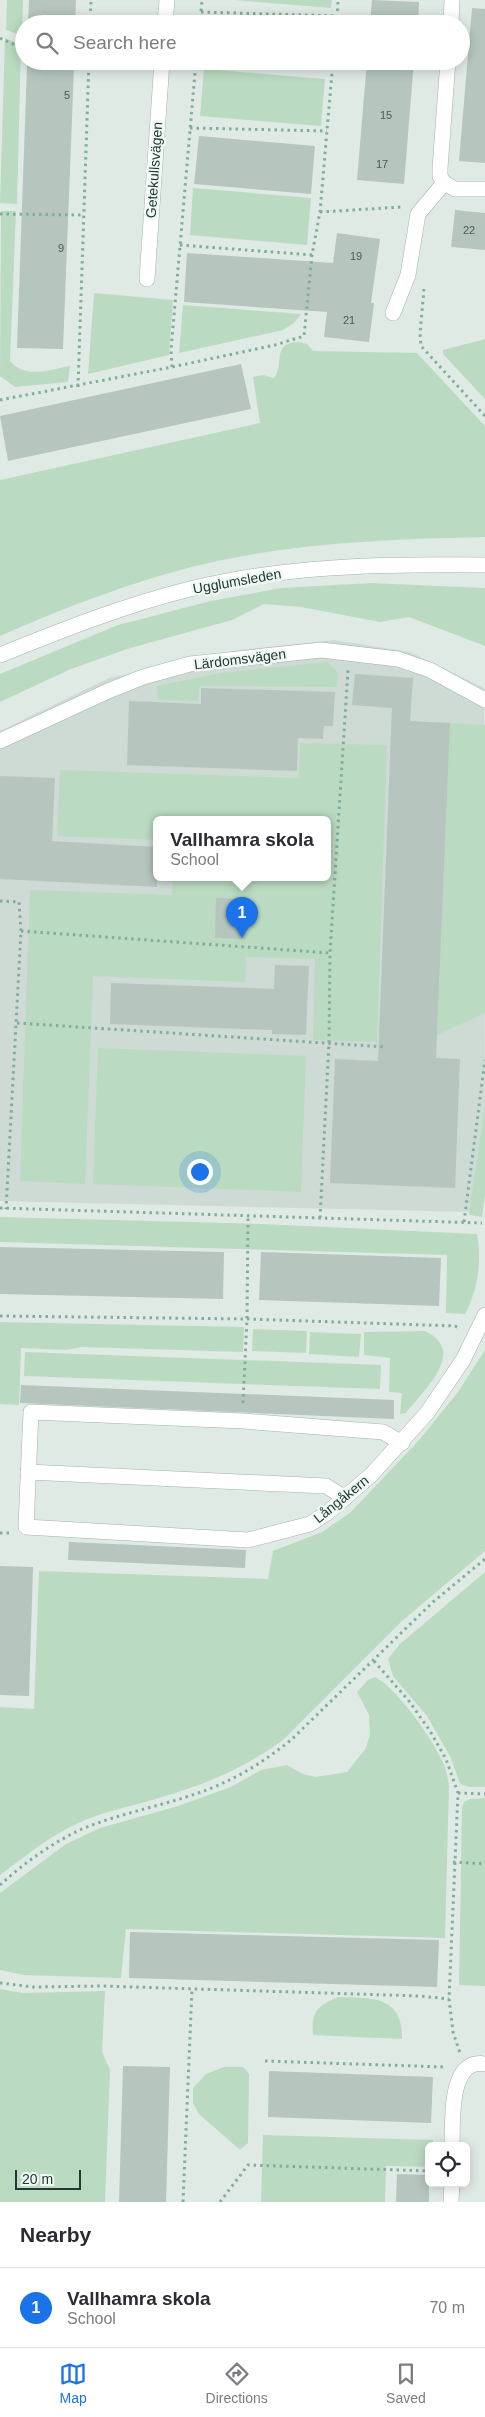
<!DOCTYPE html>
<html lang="en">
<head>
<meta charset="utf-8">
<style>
	body { margin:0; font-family:Arial,sans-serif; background:#f7f7f7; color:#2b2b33 }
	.controls { position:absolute; right:15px; bottom:15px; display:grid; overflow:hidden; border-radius:8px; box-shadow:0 2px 12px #0003 }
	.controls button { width:45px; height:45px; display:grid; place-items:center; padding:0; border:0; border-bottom:1px solid #e1e1e2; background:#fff; color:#2b2b33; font:25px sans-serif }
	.scale { position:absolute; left:15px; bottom:12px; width:66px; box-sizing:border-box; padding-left:5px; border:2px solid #213a32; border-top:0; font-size:14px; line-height:18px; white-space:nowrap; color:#213a32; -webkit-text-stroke:4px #f0f7f4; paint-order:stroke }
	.you { position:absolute; left:199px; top:1171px; width:18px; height:18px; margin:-12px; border:4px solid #fff; border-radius:50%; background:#1a73e8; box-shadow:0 0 0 8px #1a73e833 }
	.badge { display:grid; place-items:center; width:32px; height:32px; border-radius:50%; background:#1a73e8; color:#fff; font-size:16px; font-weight:700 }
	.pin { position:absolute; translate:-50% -41px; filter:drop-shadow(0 1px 2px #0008) }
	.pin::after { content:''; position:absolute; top:26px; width:18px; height:15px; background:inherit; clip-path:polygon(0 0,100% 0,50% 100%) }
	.popup { position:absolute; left:153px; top:816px; width:178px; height:65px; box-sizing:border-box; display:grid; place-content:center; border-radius:8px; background:#fff; filter:drop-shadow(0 1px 4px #0005); font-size:16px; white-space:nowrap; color:#7c7c81 }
	.popup b { font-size:19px; color:#2b2b33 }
	.popup::after { content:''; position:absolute; left:50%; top:100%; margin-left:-10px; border:10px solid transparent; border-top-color:#fff }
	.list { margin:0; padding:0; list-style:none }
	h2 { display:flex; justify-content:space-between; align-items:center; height:65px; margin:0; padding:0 20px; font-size:21px }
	h2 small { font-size:16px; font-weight:400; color:#7c7c81 }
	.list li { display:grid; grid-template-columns:32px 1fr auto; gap:15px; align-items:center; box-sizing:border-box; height:80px; padding:0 20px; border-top:1px solid #e1e1e2 }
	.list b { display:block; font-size:19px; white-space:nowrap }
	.list p { margin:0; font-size:16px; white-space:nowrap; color:#7c7c81 }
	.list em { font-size:16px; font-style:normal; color:#7c7c81 }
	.icon { flex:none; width:28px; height:28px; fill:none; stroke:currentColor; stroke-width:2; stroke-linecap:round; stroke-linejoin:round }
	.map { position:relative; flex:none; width:485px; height:2202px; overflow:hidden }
	.search { position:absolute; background:#fff; box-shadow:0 2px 12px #0003; left:15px; right:15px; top:15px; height:55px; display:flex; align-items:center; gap:12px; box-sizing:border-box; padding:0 18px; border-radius:28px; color:#7c7c81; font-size:19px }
	.sheet { height:145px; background:#fff }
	nav { display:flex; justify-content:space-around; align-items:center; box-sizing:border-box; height:70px; border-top:1px solid #e1e1e2; background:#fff; font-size:14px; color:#7c7c81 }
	nav a { display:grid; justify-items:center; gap:2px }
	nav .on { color:#1a73e8 }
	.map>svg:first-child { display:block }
	.built { fill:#cedad4; fill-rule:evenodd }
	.green { fill:#badbc1 }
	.building { fill:#b6c5be }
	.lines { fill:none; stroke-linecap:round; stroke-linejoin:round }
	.minor-casing { stroke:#a3b2ac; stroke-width:16 }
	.path { stroke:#82ad9e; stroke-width:3; stroke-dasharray:2.5 4; stroke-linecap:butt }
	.minor { stroke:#fff; stroke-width:15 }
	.labels { text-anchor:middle; stroke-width:5; stroke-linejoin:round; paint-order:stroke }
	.number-label { font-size:11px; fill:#465d55 }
	.street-label { font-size:14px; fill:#213a32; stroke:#f0f7f4 }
</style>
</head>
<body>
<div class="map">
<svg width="485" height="2202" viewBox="0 0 485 2202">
	<rect width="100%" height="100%" fill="#e0eae5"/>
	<path class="built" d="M334,640L410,652L484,688L485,1145L474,1212L0,1201V731L109,678L239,650ZM157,819H327V877H157Z"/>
	<g class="green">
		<polygon points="7,0 23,0 22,36 6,30"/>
		<polygon points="234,0 332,0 331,8"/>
		<polygon points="5,38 21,45 17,204 0,203"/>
		<polygon points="204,69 325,79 321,126 200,116"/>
		<polygon points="193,188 311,198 307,245 190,235"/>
		<path d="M1,211H16L10,361C25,379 49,370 70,366L68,382L15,387L0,376Z"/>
		<polygon points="94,293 173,300 169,355 88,374"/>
		<polygon points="183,305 301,314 294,323 283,330 179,353"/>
		<polygon points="485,339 485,399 443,354 443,350"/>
		<path d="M298,342L307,344L313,351L417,353L485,426V537C397,539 308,542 222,560C146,576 71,605 0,636V480L260,423L253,377L263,375L274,378C285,364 271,343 298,342Z"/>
		<polygon points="371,583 485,588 485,646 409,617 380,622 301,607 264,604 232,620 127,649 71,669 0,702 0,674 118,625 211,601 281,588"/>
		<polygon points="328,662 338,673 337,687 200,686 198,701 158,700 157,686 221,673"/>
		<polygon points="450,723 485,725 485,1013 437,1035"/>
		<polygon points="300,743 387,745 377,1042 313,1040 315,959 246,957 245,982 93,976 85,1184 20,1181 30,890 172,895 173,877 327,877 327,819 157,819 157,840 57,836 60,770 299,778"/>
		<polygon points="98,1048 306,1056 301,1192 93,1184"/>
		<polygon points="485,1106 485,1195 482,1217 469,1215"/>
		<path d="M0,1217L262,1224L477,1234C482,1260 478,1290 465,1314L446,1313L447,1255L0,1242Z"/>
		<polygon points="0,1322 244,1327 243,1352 82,1347 66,1350 21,1348 19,1405 0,1404"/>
		<polygon points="253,1329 307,1331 306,1353 252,1351"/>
		<path d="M425,1331C468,1351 424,1390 406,1413L400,1414L402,1393L389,1392L390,1358L364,1355V1332Z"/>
		<polygon points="310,1332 361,1334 359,1357 309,1354"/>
		<path d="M485,1350V1551L402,1621L283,1740C245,1768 204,1785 159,1798C130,1807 99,1812 72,1826C46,1839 23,1858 0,1875V1707L34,1709L39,1571L268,1579L273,1551L322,1532L351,1512L420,1439L458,1392Z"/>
		<polygon points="25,1352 381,1365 380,1389 24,1376"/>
		<polygon points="485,1572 485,1787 470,1787 462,1785 459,1781 451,1758 427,1716 393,1676 388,1659 400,1644"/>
		<path d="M375,1677C398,1689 435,1742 445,1767C447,1773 448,1780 449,1786L445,1938L126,1929L121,1978L24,1975L0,1970V1893L66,1844L100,1828L178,1806L231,1787L261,1770L287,1765L303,1774L316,1777L347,1772L366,1748L370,1734L369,1715L357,1692L368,1680Z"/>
		<polygon points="485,1798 485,1986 459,1985 462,1808 464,1802 470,1799"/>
		<polygon points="0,1989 22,1993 105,1991 102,2052 110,2070 105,2202 0,2202"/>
		<path d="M338,1997C371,1998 403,1995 402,2039L313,2035C311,2012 317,2006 338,1997Z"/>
		<polygon points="224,2067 243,2067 249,2074 248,2143 240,2150 199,2114 193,2103 193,2088 206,2074"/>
		<polygon points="263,2135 433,2140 433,2146 429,2146 429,2167 386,2166 385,2202 261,2202"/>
	</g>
	<g class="building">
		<polygon points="29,0 76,0 75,24 28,24"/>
		<polygon points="372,0 419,2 418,24 370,24"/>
		<polygon points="472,8 485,9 485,163 459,161"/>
		<polygon points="367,61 414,61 404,184 357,180"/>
		<polygon points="27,66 74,67 63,349 17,348"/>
		<polygon points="199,136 315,146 311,194 194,184"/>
		<polygon points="455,210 485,213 485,250 451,247"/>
		<polygon points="337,233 380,239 371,303 374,303 369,342 324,337 327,312 184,302 187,253 333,263"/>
		<polygon points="241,364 251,409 8,461 0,416"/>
		<polygon points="355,674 413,678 410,721 450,723 436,1058 460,1059 455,1188 330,1183 335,1059 378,1061 392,708 352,705"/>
		<polygon points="201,688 335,692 333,726 324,726 323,739 298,738 297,771 127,765 129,701 201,704"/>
		<polygon points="0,776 55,778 52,841 157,847 157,887 0,879"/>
		<polygon points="216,898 246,899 245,939 215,938"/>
		<polygon points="275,965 309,966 306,1035 272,1034 272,1030 110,1024 111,983 274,989"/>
		<polygon points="0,1247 224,1252 223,1299 0,1294"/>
		<polygon points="261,1252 441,1258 439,1306 259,1300"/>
		<polygon points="21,1385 394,1400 394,1419 20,1403"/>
		<polygon points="69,1542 246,1550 245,1568 68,1560"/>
		<polygon points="0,1566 33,1567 29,1696 0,1695"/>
		<polygon points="130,1932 439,1940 437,1987 129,1978"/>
		<polygon points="123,2066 170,2067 166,2202 119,2202"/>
		<polygon points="269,2071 433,2077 431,2123 268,2117"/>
		<polygon points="397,2174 429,2175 429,2202 396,2202"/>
	</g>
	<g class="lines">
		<defs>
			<g id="minor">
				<polyline points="165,24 167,0"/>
				<polyline points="451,24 452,0"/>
				<polyline points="444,183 440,176 440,168 448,61"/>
				<polyline points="444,183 455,189 485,189"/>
				<polyline points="147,279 162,61"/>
				<polyline points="393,313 408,275 418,214 444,183"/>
				<path d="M0,655C62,630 125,605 190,589C287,565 386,564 485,565"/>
				<polyline points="0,741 108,691 143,677 190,664 321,650 398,659 430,670 485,700"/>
				<polyline points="402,1443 383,1432 243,1421 31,1412 26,1527 248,1540 310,1524 327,1513 371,1475 427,1413 463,1360 485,1315"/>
				<polyline points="28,1472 326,1486 345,1498"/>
				<path d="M452,2146C453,2123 448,2057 485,2064"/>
				<polyline points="451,2202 452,2183"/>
			</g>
		</defs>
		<use href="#minor" class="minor-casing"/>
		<g class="path">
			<polyline points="201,12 337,16"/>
			<polyline points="90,24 91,0"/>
			<polyline points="200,24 202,0"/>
			<polyline points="337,24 338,0"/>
			<polyline points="0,38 24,49"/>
			<polyline points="190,128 327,131"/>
			<polyline points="320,212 401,207"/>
			<polyline points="0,214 83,215"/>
			<polyline points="180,245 312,255"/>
			<polyline points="424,289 420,334 421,346 485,416"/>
			<polyline points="172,367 171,350 196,61"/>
			<polyline points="78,387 89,61"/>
			<polyline points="0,400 172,367 275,345 304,336 312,255 320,212 333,61"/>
			<polyline points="0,901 19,902 21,931 6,1209"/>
			<polyline points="21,931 330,953"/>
			<polyline points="17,1023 386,1047"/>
			<polyline points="0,1208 482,1223"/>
			<polyline points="320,1218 329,1042 330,953 348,670"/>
			<polyline points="464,1222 485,1060"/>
			<polyline points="0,1316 247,1319 455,1326 459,1328"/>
			<polyline points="243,1403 247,1319 248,1217"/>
			<polyline points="0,1533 9,1533"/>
			<polyline points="374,1661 409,1701 430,1731 446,1759 458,1793 449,1999 453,2032 460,2053"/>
			<polyline points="458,1793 485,1794"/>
			<polyline points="453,1862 485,1864"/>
			<path d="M0,1885C23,1864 53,1842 82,1829C123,1812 168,1805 209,1789C240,1777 266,1760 291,1740L433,1602L485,1559"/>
			<polyline points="0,1983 33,1987 102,1986 419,1996 449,1999"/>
			<polyline points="265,2061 445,2067"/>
			<polyline points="183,2202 192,1989"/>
			<polyline points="220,2202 248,2165 429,2171"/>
		</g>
		<use href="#minor" class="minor"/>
	</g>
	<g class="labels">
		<g class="number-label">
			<text x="67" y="99">5</text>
			<text x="386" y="119">15</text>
			<text x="382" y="168">17</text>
			<text x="469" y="234">22</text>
			<text x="61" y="252">9</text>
			<text x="356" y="260">19</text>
			<text x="349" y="324">21</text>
		</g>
		<g class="street-label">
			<text transform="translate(154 170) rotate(-86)" y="5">Getekullsvägen</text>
			<text transform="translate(237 581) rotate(-10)" y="5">Ugglumsleden</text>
			<text transform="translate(240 659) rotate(-7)" y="5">Lärdomsvägen</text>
			<text transform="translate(341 1499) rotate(-39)" y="5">Långåkern</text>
		</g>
	</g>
</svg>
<div class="controls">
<button><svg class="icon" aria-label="locate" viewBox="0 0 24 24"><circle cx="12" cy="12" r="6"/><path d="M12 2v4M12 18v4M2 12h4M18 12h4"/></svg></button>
</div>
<div class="scale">20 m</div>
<div class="you"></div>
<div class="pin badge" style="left:242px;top:938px">1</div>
<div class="popup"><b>Vallhamra skola</b>School</div>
<div class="search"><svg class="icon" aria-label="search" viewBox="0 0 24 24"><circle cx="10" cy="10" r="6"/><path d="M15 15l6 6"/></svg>Search here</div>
</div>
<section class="sheet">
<h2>Nearby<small></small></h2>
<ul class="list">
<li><span class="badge">1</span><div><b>Vallhamra skola</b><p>School</p></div><em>70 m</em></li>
</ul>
</section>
<nav>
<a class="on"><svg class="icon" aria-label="map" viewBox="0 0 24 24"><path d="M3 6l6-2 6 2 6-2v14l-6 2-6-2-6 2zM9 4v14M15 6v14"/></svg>Map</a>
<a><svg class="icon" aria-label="directions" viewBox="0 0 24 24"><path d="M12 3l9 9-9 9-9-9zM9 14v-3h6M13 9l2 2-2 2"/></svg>Directions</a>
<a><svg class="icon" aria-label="saved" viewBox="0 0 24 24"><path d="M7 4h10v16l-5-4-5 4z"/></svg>Saved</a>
</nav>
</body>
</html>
